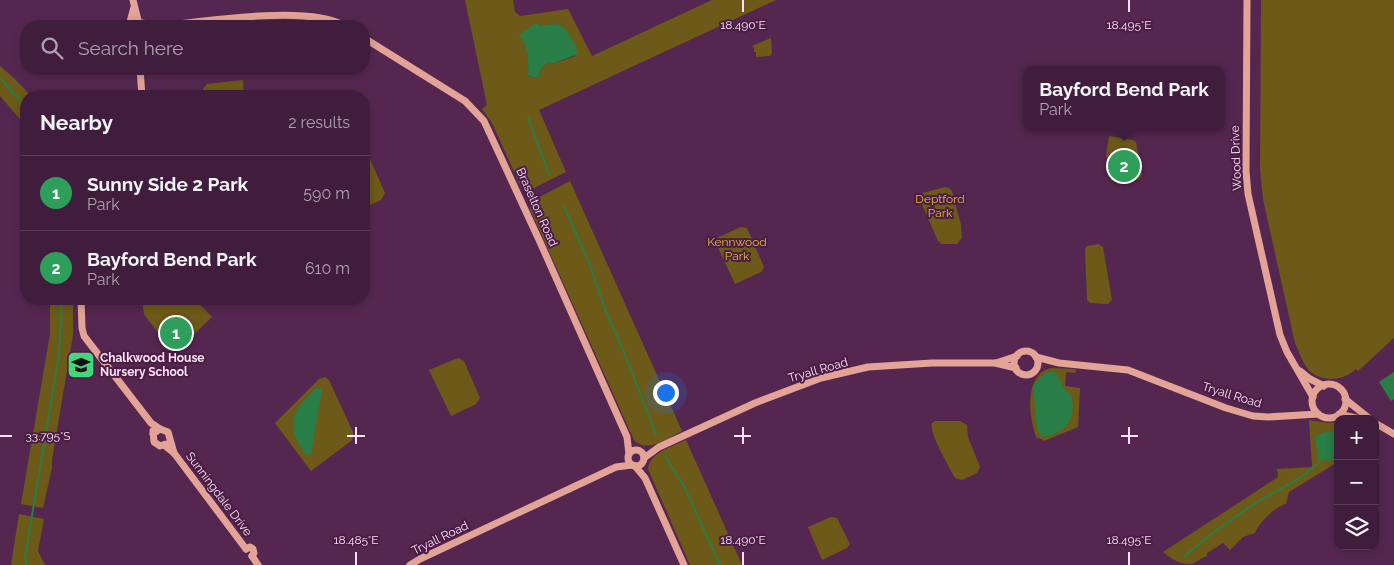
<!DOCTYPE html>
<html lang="en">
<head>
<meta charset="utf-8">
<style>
	body { margin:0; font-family:Raleway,sans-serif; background:#472643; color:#f1f3f6 }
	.controls { position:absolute; right:15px; bottom:15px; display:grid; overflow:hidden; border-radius:10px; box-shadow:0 2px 8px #0003 }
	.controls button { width:45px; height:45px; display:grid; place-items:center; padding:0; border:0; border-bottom:1px solid #593b56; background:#401d3c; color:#f1f3f6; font:25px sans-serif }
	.you { position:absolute; left:665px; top:392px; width:18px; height:18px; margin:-12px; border:4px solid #fff; border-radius:50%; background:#1a73e8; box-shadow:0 0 0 8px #1a73e833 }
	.badge { display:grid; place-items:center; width:32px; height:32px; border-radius:50%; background:#8c9099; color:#fff; font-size:16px; font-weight:700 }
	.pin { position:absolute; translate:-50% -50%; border:2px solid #fff; box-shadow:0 1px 5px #0006 }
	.popup { position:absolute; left:1023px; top:66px; width:202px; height:65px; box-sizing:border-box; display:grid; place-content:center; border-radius:10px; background:#401d3c; filter:drop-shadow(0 1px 4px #0005); font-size:16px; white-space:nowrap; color:#aea2af }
	.popup b { font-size:19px; color:#f1f3f6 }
	.popup::after { content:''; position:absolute; left:50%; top:100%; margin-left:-10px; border:10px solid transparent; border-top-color:#401d3c }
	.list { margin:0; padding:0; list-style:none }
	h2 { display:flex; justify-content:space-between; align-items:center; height:65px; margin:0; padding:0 20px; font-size:21px }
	h2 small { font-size:16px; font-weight:400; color:#aea2af }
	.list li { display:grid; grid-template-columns:32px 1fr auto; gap:15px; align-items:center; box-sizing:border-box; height:75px; padding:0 20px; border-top:1px solid #593b56 }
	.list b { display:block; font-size:19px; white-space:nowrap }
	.list p { margin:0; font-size:16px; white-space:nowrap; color:#aea2af }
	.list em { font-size:16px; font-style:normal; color:#aea2af }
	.icon { flex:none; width:28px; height:28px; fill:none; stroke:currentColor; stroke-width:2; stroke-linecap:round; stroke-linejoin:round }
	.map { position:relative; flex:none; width:1394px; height:565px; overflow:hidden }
	.search { position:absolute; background:#401d3c; box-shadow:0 2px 8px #0003; left:20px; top:20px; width:350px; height:55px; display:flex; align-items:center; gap:12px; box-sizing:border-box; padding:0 18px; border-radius:20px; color:#aea2af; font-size:19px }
	.panel { position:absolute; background:#401d3c; box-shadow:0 2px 8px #0003; left:20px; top:90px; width:350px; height:215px; border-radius:20px }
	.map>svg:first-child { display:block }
	.green { fill:#6d5a19; fill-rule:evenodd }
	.water { fill:#297d46 }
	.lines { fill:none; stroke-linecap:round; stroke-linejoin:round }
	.stream { stroke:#297d46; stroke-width:2 }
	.secondary { stroke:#e3a396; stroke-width:7 }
	.ticks { fill:none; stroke:#ffe2fa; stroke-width:2 }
	.labels { text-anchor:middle; stroke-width:4; stroke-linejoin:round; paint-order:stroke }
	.street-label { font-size:12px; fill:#ffe2fa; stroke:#4a1d45 }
	.park-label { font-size:12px; fill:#e2bc3a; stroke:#4a1d45 }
	.poi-label { font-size:12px; font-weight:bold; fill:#ffe2fa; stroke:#4a1d45; text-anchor:start }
	.ticks-label { font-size:12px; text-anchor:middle; fill:#ffe2fa; stroke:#4a1d45; stroke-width:4; stroke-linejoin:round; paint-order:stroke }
</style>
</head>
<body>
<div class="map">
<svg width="1394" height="565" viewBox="0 0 1394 565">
	<rect width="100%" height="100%" fill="#552750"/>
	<g class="green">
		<path d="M465,0H513L515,12L520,16L568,9L592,56L712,0H776L539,110L566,172L528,191L521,187L492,123L482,109L487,105ZM556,24C570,29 571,44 575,56L552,64L549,62L541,69L538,78L528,76C529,63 528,45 520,34L539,26Z"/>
		<path d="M1261,0H1394V338L1358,371L1356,369C1342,382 1320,383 1307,368C1302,361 1299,352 1295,343L1263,199L1260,169Z"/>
		<polygon points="771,38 772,53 770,56 756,57 756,52 754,52 754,48 752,46"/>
		<polygon points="0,66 15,79 31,96 26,96 26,126 0,96"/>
		<polygon points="243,80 244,96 203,96 203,89 207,84"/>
		<polygon points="1109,136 1133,140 1136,142 1142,175 1140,179 1111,181 1106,156"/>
		<polygon points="364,154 369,157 385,193 381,200 364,208"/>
		<path d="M570,181L682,431C668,438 647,454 634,440L530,209L532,201Z"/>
		<polygon points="945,187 949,188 952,191 961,225 962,238 957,244 942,244 938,241 920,200 920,196 923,193"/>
		<polygon points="741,227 747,228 764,267 761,272 735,284 714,239"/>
		<polygon points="1098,244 1103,247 1112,300 1108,304 1090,303 1087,300 1085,249 1087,246"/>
		<polygon points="50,299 73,299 73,335 52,460 52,468 43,508 21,504 50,334"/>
		<polygon points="142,299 194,299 212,317 178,350 174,351 170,349 144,314"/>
		<polygon points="458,358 464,361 480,398 476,404 451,416 429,370"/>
		<path d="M1050,368L1075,369L1076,373L1066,372L1065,386L1080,388L1078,427L1044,441L1039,438L1037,439C1029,419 1023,376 1050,368Z"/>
		<polygon points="325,377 329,380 353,432 353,437 351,441 311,471 275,423 319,379"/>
		<path d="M1309,420L1328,423L1338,422V432H1327L1336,457L1338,456V462L1289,492L1286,504C1276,506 1258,523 1255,533L1243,537L1230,550L1223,543L1207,553V556C1201,558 1197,562 1192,564C1180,565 1172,559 1163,552L1278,477L1277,469L1312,467Z"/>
		<path d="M935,421H960L967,425L968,437L980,467L977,473L962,480L955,478C949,466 929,434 932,423Z"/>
		<path d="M686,440L742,565H690L648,469C650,452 672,447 686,440Z"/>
		<polygon points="19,514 44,519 38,551 45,565 11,565"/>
		<polygon points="831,517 837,518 850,544 847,548 822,560 808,527"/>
	</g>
	<g class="water">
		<path d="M536,23L539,26C544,25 551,24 556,24C568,26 575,44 578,54L552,64L549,62L541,69L538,78L528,76C529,63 528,44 519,35Z"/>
		<path d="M1054,371C1062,380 1061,388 1071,395C1077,418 1066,434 1042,437L1037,430L1033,386C1039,378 1044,372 1054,371Z"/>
		<polygon points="1394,372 1394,399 1391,401 1379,382"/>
		<path d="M316,388L322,389L311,454L307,455C302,451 301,447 298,442C285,418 299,405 316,388Z"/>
		<polygon points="1327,432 1338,432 1338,456 1328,461 1319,459 1315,439 1317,435"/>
	</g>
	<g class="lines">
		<g class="stream">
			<polyline points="0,78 26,107"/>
			<polyline points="528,118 549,174"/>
			<polyline points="564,206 590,265 606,312 624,352 656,434"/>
			<polyline points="665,456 684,486 720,565"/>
			<path d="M1185,556C1207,536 1233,518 1259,501C1282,487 1304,479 1322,459"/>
			<polyline points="26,565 25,557 59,355 62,299"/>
		</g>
		<g class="secondary">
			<polyline points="133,0 138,20"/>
			<polyline points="1247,0 1246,171 1248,194 1280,335 1287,352 1313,397"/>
			<polyline points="142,23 157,26"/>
			<polyline points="128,26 130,22 134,7"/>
			<path d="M158,26C204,22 307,4 345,26"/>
			<polyline points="364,38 465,101 484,121 540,242 627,437 629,454"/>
			<polyline points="140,69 142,96"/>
			<polyline points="81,299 82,328 84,336 151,423 160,429"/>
			<circle cx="1026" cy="363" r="12"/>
			<polyline points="1036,357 1059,363 1128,370 1226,408 1253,416 1268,417 1318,414"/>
			<polyline points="996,363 1017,356"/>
			<polyline points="1300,371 1310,379 1324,386"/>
			<circle cx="1329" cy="401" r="17"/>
			<polyline points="1345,399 1370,419"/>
			<polyline points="1339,414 1360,419"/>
			<polyline points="1375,423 1394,434"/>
			<polyline points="153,431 154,442 160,446 166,444"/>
			<polyline points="153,434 160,429 168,432 174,453"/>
			<polyline points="164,445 174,453 246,549"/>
			<circle cx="636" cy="458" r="8"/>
			<polyline points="644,458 659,447 755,403 821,378 868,367 932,363 995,363 1016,368"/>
			<polyline points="635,466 645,478 684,565"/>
			<polyline points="246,549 250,547 253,549 254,553 252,556"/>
			<polyline points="252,556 258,565"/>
			<polyline points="410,565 420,559 616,467 632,465"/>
		</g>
	</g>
	<path class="ticks" d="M743,0V12M1129,0V12M356,427V444M743,427V444M1129,427V444M0,436H12M347,436H365M734,436H751M1121,436H1138M356,552V565M743,552V565M1129,552V565"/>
	<defs>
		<symbol id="school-square" viewBox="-11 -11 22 22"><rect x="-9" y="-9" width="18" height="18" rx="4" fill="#44d77a" stroke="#4a1d45"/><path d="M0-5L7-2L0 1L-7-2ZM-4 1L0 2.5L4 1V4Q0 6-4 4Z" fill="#111"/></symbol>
	</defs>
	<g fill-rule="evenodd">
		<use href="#school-square" x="65" y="349" width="32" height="32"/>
	</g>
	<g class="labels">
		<g class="street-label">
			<text transform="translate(1236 158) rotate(-92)" y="4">Wood Drive</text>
			<text transform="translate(537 207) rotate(66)" y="4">Braselton Road</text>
			<text transform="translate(818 370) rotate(-16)" y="4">Tryall Road</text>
			<text transform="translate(1232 395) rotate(17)" y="4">Tryall Road</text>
			<text transform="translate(219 494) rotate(53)" y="4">Sunningdale Drive</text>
			<text transform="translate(440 538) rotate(-26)" y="4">Tryall Road</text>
		</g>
		<g class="park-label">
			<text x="940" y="203">Deptford<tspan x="940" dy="14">Park</tspan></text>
			<text x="737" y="246">Kennwood<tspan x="737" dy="14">Park</tspan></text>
		</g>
		<g class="poi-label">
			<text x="100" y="362">Chalkwood House<tspan x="100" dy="14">Nursery School</tspan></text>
		</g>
	</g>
	<g class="ticks-label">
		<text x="743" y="29">18.490°E</text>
		<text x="1129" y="29">18.495°E</text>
		<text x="48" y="440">33.795°S</text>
		<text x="356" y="544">18.485°E</text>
		<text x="743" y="544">18.490°E</text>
		<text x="1129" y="544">18.495°E</text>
	</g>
</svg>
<div class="controls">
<button>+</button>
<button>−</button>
<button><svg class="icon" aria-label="layers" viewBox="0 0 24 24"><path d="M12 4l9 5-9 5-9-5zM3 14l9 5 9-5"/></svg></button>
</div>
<div class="you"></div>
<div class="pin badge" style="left:176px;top:333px;background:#2e9e5b">1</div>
<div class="pin badge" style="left:1124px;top:166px;background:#2e9e5b">2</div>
<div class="popup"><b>Bayford Bend Park</b>Park</div>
<div class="search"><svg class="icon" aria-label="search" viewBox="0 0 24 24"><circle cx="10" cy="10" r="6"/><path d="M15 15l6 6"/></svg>Search here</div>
<section class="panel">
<h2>Nearby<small>2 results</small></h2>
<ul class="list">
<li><span class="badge" style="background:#2e9e5b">1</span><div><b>Sunny Side 2 Park</b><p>Park</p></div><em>590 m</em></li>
<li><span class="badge" style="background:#2e9e5b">2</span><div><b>Bayford Bend Park</b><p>Park</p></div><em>610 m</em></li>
</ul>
</section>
</div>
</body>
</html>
